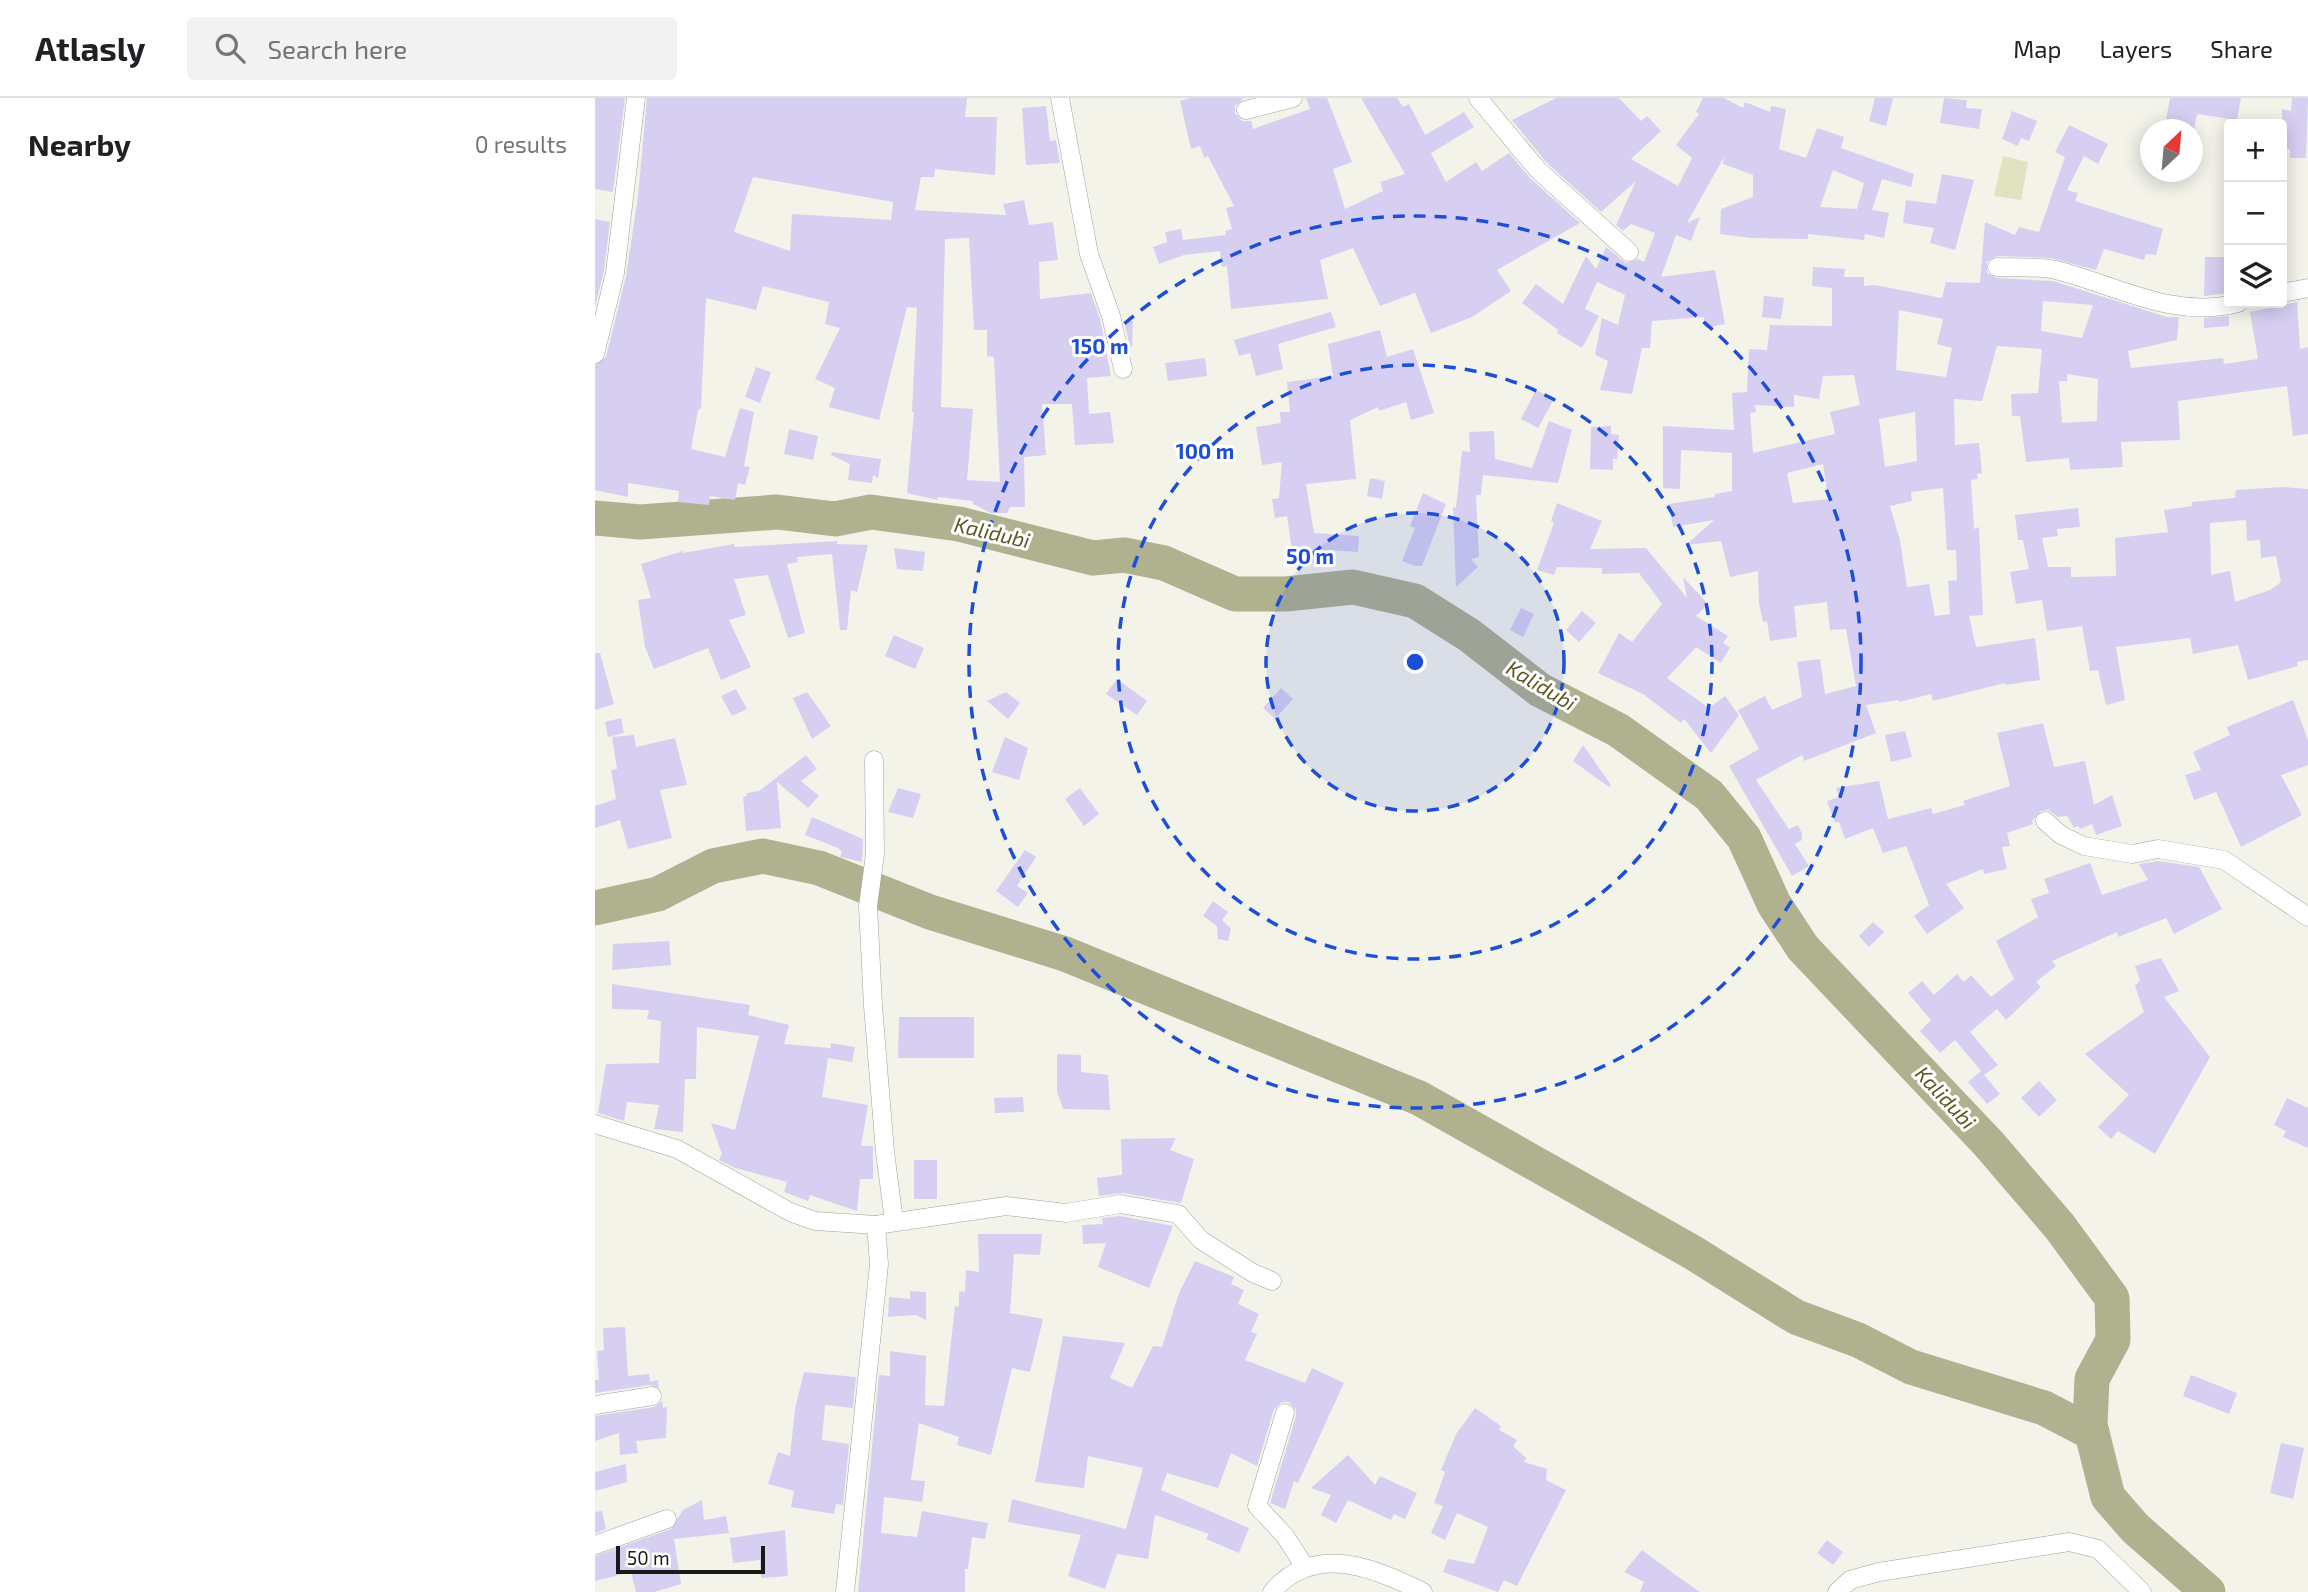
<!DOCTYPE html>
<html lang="en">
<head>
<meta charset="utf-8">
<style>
	body { margin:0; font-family:"Exo 2",sans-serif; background:#f2f2f2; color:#202124 }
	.controls { position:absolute; right:21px; top:21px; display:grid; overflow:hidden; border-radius:7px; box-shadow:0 4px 18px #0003 }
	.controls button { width:63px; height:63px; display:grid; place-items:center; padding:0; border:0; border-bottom:2px solid #e0e0e0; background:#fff; color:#202124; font:35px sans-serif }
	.compass { position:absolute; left:1545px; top:21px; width:63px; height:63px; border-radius:50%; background:#fff; box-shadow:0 4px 18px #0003; rotate:26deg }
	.scale { position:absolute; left:21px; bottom:18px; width:149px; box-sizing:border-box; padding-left:7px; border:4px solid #191916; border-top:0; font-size:19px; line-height:24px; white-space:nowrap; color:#191916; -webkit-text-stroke:5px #fff; paint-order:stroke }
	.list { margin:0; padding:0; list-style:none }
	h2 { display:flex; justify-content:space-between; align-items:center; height:91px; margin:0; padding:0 28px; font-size:30px }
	h2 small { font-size:23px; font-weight:400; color:#757577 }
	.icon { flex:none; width:38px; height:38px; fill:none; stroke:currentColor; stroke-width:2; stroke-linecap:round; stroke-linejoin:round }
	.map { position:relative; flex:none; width:1713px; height:1494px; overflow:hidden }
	header { display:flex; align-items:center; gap:42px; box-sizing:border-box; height:98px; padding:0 35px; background:#fff; border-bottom:2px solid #e0e0e0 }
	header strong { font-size:33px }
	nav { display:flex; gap:38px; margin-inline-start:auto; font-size:24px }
	.search { width:490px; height:63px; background:#f2f2f2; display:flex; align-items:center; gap:18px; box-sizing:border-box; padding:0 24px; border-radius:7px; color:#757577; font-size:26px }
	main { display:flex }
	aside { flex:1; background:#fff }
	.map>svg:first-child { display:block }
	.green { fill:#e0e2c0 }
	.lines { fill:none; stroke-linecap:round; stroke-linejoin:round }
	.river { stroke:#afb18f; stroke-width:35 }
	.building { fill:#d7cff1; fill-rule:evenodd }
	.street-casing { stroke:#a1a299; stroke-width:19 }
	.street { stroke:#fff; stroke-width:18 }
	.ring { fill:none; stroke:#1d4ed8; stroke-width:3.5; stroke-dasharray:12 9 }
	.labels { text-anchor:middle; stroke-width:6; stroke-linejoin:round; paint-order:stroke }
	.water-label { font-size:21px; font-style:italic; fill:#5a5b24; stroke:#fff }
	.centre { fill:#1d4ed8; stroke:#fff; stroke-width:3.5 }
	.ring-label { font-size:21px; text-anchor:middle; font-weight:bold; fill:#1d4ed8; stroke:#fff; stroke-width:6; stroke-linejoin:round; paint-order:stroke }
</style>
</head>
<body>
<header>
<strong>Atlasly</strong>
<div class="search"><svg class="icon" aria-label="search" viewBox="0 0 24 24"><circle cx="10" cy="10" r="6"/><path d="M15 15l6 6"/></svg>Search here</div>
<nav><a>Map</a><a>Layers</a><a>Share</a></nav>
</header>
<main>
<aside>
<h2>Nearby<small>0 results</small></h2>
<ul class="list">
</ul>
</aside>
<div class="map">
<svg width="1713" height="1494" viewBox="0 0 1713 1494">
	<rect width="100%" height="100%" fill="#f3f3ea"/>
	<polygon class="green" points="1408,58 1433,64 1426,102 1399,98"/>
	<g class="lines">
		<g class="river">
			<polyline points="0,420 45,424 182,414 240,421 276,414 364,426 498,460 529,457 569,465 640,496 691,496 758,489 820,503 874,537 945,592 1023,632 1114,697 1149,740 1179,806 1208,850 1393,1045 1465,1129 1517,1200 1518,1242 1497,1281 1495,1327 1513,1399 1540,1430 1613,1494"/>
			<polyline points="0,810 63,796 118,768 168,758 224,770 335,814 470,856 824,1000 1097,1154 1201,1219 1263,1242 1316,1269 1449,1310 1497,1335"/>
		</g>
	</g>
	<g class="building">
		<polygon points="0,0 30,0 18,94 0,91"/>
		<path d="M52,0H372L370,19H402L400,77L340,71L339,79H326L320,112L411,117L408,106L429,102L434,127L458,124L463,162L444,164L445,201L496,195L505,221L516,278L492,280L494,316L515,314L519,345L480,347L477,306H447L451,357L429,359L430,409H415L412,415H396L378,406V403L343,399L342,402L312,395L319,314H317L322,210L312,209L284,322L234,309L240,290L220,281L245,230L230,226L234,204L168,188L161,212L111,200L106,310L103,312L96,351L130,359L145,310L159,314L149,368L155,369L150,387L143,385L140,402L115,398L114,407L83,404L84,393L33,385V399L0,392V267L11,259L31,178L43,98ZM158,79L298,104L296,122L197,116L195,153L139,134ZM374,140L379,232H392V258L399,259L405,384L372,382L378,311L346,309L350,141Z"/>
		<polygon points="595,0 649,0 640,8 640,15 647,23 656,23 658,31 715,11 711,0 732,0 757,64 738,71 750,111 788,93 785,84 810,76 766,0 802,0 808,9 814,6 830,37 869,14 879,29 836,55 851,84 881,64 887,73 914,55 935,80 985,125 902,172 916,193 877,219 836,235 820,195 785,208 758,150 725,162 733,201 636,211 632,168 627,169 625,153 589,157 564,166 558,149 572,144 570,134 586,131 588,142 631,137 630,133 637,131 631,110 639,108 613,58 609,60 605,48 596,51 585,3"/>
		<path d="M961,0H1024L1046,23L1052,18L1066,33L1036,61L1083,88L1097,60L1081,47L1104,16L1101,14L1108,0H1129L1148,10L1150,4L1175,14L1176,8L1191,11L1184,51L1211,60L1222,30L1249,39L1246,50L1319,76L1316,89L1287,81L1277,112L1294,115L1289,140L1270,136L1269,142L1213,136V141L1156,140L1125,136L1126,111L1158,99V77L1128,66L1129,59L1092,125L1105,119L1096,143L1081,137L1066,179L1120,172L1130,226L1111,230L1109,219L1057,223L1055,250H1047L1037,296L1005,292L1013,263L1000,257L1007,220L1023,227L1030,197L1002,184L990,211L1004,218L987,250L962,235L963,232L927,205L941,186L968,206L991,158L1001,171L1011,149L1031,165L1043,161L1049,164L1060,135L1036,126L1028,133L1021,127L1041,83L1006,114L951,64L917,22ZM1238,72L1269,85L1262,111L1225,109Z"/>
		<polygon points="1280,0 1298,0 1291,28 1274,23"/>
		<polygon points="1349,0 1372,2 1371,10 1387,11 1384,31 1345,25"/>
		<polygon points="1575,0 1646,0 1642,22 1602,16 1599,32 1570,27"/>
		<polygon points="1697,0 1713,0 1711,60 1695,60 1695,51 1687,51 1687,11 1696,13"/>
		<polygon points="451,8 455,43 461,42 465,65 431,67 427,10"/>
		<polygon points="1417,13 1442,23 1434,43 1426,40 1423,48 1407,41"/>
		<path d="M1474,27L1513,46L1503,66L1489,58L1472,92L1483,95L1480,103L1568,131L1561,157L1551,156L1549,162L1509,151L1501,172L1456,160L1402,158L1392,164V175L1402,180L1458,183L1572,219H1584L1582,242L1533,253L1536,270L1628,260L1629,266L1663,261L1655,214L1702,204L1705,251L1713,249V336L1698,338L1692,288L1583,303L1585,342L1526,344L1528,369L1475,372L1474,360L1431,364L1425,318H1417L1416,296L1443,295L1447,251L1402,248L1387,303L1359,301L1360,347L1384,345L1387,375L1382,376L1383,381L1376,382L1379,431L1384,429L1388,517L1374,518L1381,549L1440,540L1445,582L1410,587V585L1338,603L1336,596L1304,604V602L1271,607L1281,635L1209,663L1207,657L1161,682L1194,731L1203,727L1207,736V742L1200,746L1214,768L1197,778L1134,668L1164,651L1143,612L1170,598L1177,612L1207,599L1202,564L1225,561L1230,596L1261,588L1251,531L1235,532L1232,504L1199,508L1202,539L1175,543L1172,523L1168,524L1164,505L1163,473L1135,479L1126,443L1091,447L1119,422L1078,429L1074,406L1120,399V396L1137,393V355L1086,352L1085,391L1068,390V328L1139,332L1137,295L1152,294L1154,251L1172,252L1175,227L1237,228V190L1217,188L1218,169L1250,171L1249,179H1269V188L1280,187L1347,200L1351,184L1385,185L1390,124L1420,137L1424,129L1444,134L1470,59L1460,54ZM1448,203L1498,207L1487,240L1446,233ZM1304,212L1348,221L1342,246L1357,250L1351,279L1301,272ZM1472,276L1503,281L1502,323L1467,325L1464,283H1472ZM1259,277L1265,307L1235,314L1240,336L1158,355L1155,315L1161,314L1160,307L1199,309V297L1224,301L1228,278ZM1320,314L1322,363L1290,369L1284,321ZM1228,366L1233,401L1198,405L1192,375ZM1348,390L1352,452H1361L1362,482L1353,483L1355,516L1340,518L1334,486L1312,489L1305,442L1295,408L1317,403L1316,394Z"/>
		<polygon points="1347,76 1379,82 1360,152 1335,145 1339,130 1308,125 1311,102 1341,106"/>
		<polygon points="0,121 15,124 9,173 0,209"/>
		<polygon points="1610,159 1634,159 1634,195 1609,198"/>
		<polygon points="1169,198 1189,200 1186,221 1167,219"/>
		<polygon points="736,214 741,229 683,246 688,271 661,278 655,255 644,258 639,242"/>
		<polygon points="1634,218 1634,228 1609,230 1609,220"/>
		<polygon points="529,223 538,223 537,249 535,249"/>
		<polygon points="785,232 792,259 818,251 839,315 816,322 811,304 784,313 783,309 755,322 761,381 711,386 719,435 764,438 763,454 734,452 736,462 699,467 692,418 680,420 677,401 684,400 687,364 667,367 661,329 686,325 685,314 695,314 692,284 738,278 733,246"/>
		<polygon points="610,260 612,278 573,283 570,265"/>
		<polygon points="161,269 176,274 165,305 150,299"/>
		<polygon points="941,292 959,301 943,330 926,321"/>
		<polygon points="954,323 977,332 963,385 888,377 886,397 881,397 884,459 876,461 883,469 861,489 858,409 861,410 867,353 875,354 874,334 899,333 900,361 937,370"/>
		<polygon points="1016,328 1016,336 1024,337 1022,361 1018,361 1018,372 995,371 996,329"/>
		<polygon points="194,331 223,338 218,362 189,356"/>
		<polygon points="237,354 286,361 283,380 278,377 277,385 253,382 255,366 236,357"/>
		<polygon points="775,380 790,383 787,401 772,398"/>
		<path d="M1688,389L1713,391V562L1702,564L1703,568L1653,582L1643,547L1598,556L1595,540L1521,549L1530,602L1511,607L1503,572L1495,573L1487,528L1452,533L1447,502L1421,506L1415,474L1434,471L1428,442H1423L1420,417L1483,410L1485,429L1462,431L1463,438L1447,440L1453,469H1476V479L1521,478L1520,440L1573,434L1569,412L1597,408V404L1640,400L1641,392ZM1651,422L1652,443L1665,442L1666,460L1681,458L1686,484L1675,492L1640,504L1635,473L1616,477L1615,425Z"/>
		<polygon points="828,395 851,406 827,468 820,468 807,463 820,430 815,428"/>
		<polygon points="962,405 1007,423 995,451 1051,450 1092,500 1088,479 1113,506 1101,518 1133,538 1128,545 1135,549 1126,565 1101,549 1072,580 1114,610 1130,598 1144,617 1116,655 1089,621 1086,625 1048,596 1003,575 1024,535 1037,544 1067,506 1044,475 1007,476 1007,470 962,469 959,477 942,472 959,425 956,423"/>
		<polygon points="242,443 242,446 273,447 262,494 256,492 252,532 245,532 237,456 202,459 203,464 192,466 210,535 193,540 173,477 139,481 151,517 134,522 156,569 126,582 113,550 59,571 50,549 43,502 56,500 46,466 88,453 88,455 139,446 140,449"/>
		<polygon points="299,450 330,454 328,473 302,471"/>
		<polygon points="926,510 939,516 928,539 915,532"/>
		<polygon points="987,513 1001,525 984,544 971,532"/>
		<polygon points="299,537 329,550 320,571 290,558"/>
		<polygon points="0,555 5,555 19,606 0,612"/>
		<polygon points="522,581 552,603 542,617 511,596"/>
		<polygon points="686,590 698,601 680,621 668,610"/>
		<polygon points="141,591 152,611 137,618 126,598"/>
		<polygon points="212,594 236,628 217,641 198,600"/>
		<polygon points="411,594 425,605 413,621 392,603"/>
		<polygon points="1698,602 1713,642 1713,667 1686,677 1707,717 1646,749 1621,694 1599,702 1590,677 1606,672 1598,654 1635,637 1632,629"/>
		<polygon points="26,620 29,635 13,639 10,624"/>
		<polygon points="1448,625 1459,669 1490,663 1499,707 1517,697 1527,728 1501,737 1497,726 1485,731 1483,728 1479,730 1472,718 1463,719 1453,712 1446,713 1437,723 1438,726 1412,735 1415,748 1407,749 1412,771 1389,776 1388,771 1351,786 1369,810 1332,836 1319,818 1334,807 1311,748 1288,755 1278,730 1250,741 1244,724 1240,725 1232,703 1244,699 1241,690 1284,683 1293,721 1336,710 1338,716 1370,707 1368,703 1415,688 1402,635"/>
		<polygon points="1310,633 1317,659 1296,664 1290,637"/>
		<polygon points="39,637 41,649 80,640 92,687 65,692 77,740 33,751 25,722 0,730 0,708 21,701 16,672 22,671 17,639"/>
		<polygon points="410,639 433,650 424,682 397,674"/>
		<polygon points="988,647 1016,687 1014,689 978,663"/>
		<polygon points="211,657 222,671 206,683 224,698 213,710 182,684 186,730 151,733 148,699 152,698 152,695 164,693"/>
		<polygon points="303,690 326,696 318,720 293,714"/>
		<polygon points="485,690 504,716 489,728 470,701"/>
		<polygon points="217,719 268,741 267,764 245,759 247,754 243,750 210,737"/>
		<polygon points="430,752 441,759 422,788 433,795 423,809 401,793"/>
		<polygon points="1563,763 1604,769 1627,811 1579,836 1571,820 1523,839 1522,834 1457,863 1461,868 1441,884 1446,889 1411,922 1402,911 1375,934 1403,967 1389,977 1405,996 1392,1006 1373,984 1386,973 1360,942 1345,955 1325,933 1336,922 1313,895 1327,883 1339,897 1362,876 1369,884 1376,877 1396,899 1419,881 1401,843 1443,819 1436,801 1454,795 1449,781 1495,765 1507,797 1553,782 1544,766"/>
		<polygon points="618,803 633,814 627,822 636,831 633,843 623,841 622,828 608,818"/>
		<polygon points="1278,824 1289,834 1274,849 1264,838"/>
		<polygon points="74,843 76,867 17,872 18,846"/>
		<polygon points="1566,860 1584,893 1569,899 1615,959 1560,1056 1523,1033 1516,1041 1503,1029 1534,997 1490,956 1549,914 1540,888 1545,882 1540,868"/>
		<polygon points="17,886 155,907 153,917 194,927 189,946 235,950 234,959 236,945 260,949 257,964 233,960 227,999 273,1007 266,1048 278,1048 278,1081 265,1081 262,1113 215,1097 213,1103 189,1094 192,1084 140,1070 124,1062 127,1056 116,1025 140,1032 164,938 102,929 101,981 90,981 88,1034 59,1031 64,1007 32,1004 29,1023 3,1015 11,966 64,965 66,923 52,921 54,912 17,911"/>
		<polygon points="304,919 379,919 379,960 303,960"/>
		<polygon points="462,956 486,957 486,974 513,977 515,1012 468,1011 462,993"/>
		<polygon points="1444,983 1462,1002 1444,1019 1426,1000"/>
		<polygon points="428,999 429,1014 400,1015 399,1000"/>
		<polygon points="1692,1000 1713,1010 1713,1050 1688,1039 1691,1033 1679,1027"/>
		<polygon points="581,1040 575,1052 599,1061 586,1105 527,1095 504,1098 502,1080 527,1077 526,1041"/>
		<rect x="319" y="1062" width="23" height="39"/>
		<polygon points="525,1118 578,1128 554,1190 503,1169 511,1145 488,1146 487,1127 508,1126 507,1120"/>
		<polygon points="383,1136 447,1136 445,1157 419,1156 415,1215 448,1221 435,1274 417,1270 396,1357 362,1347 364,1339 324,1325 316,1382 330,1383 327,1404 289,1399 286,1435 322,1439 327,1413 393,1425 390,1441 377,1439 373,1471 370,1471 370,1494 263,1494 284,1277 295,1278 295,1253 331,1258 330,1307 349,1308 360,1208 364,1209 364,1193 370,1194 371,1172 384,1174"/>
		<polygon points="600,1163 639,1179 636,1186 649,1192 643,1206 664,1216 656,1234 662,1236 650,1262 710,1285 717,1270 749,1285 703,1385 699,1383 690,1411 675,1405 701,1318 701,1312 694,1304 687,1304 679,1311 662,1368 636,1355 623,1390 572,1375 566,1392 654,1430 644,1455 611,1441 614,1436 560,1417 553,1461 522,1456 510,1491 473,1478 486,1437 413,1424 417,1401 531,1431 548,1370 493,1358 489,1390 440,1384 468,1238 530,1245 515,1280 537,1290 558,1248 567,1249 584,1195"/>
		<polygon points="315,1193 331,1194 331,1222 321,1217 293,1219 294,1199 315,1201"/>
		<polygon points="30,1229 33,1278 54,1276 55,1284 63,1282 64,1290 55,1287 0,1295 0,1282 4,1282 2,1253 9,1252 8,1230"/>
		<polygon points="209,1274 261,1279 258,1310 230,1307 227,1342 254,1346 248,1407 241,1406 239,1416 196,1409 199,1393 173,1386 183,1354 195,1358 200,1311"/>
		<polygon points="1596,1277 1642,1295 1634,1316 1588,1298"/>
		<polygon points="67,1303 68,1310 72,1309 71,1340 41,1343 43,1355 25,1357 24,1335 0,1343 0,1318 59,1309"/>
		<polygon points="880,1310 906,1328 904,1332 922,1342 918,1348 931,1360 929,1364 952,1371 951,1382 971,1392 922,1488 909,1482 903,1494 848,1474 853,1461 879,1466 893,1429 862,1415 850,1442 836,1435 848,1408 839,1405 850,1374 846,1372 861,1336"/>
		<polygon points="1686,1345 1709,1350 1698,1401 1675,1395"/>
		<polygon points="753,1357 780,1387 785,1378 822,1395 810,1421 799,1416 796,1422 753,1402 741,1425 726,1417 736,1397 716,1390"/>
		<polygon points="31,1366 32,1384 0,1393 0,1374"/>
		<polygon points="107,1402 109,1422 131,1418 134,1435 79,1441 86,1486 59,1494 41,1494 36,1474 0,1483 0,1458 76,1431 88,1412"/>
		<polygon points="7,1413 11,1431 0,1435 0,1414"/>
		<polygon points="190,1432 193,1478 166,1480 165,1462 138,1465 135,1440"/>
		<polygon points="1232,1442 1248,1454 1238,1467 1222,1455"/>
		<polygon points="1047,1452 1082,1478 1105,1494 1045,1494 1049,1484 1029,1474"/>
	</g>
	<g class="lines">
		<defs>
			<g id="street">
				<polyline points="465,0 494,156 516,218 528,271"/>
				<polyline points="883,0 943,72 1034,154"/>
				<polyline points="651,12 698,0"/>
				<path d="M1402,169C1420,170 1442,168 1461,172C1521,187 1578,222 1643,205"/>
				<polyline points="1687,195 1713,190"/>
				<polyline points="0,256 20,175 41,0"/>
				<polyline points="279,662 280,756 273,808 278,908 290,1054 299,1123"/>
				<polyline points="1450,723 1466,737 1489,748 1537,756 1563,751 1629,762 1713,819"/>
				<polyline points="0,1026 82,1051 195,1114 220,1123 281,1127"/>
				<polyline points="0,1307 57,1298"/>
				<polyline points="690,1315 662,1408 690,1438 710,1469"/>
				<polyline points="0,1447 72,1421"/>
				<polyline points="250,1494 284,1166 281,1127 411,1108 471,1115 525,1106 583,1116 606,1142 658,1175 677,1183"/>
				<path d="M677,1494C719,1444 780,1470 828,1494"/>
				<polyline points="1242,1494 1255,1482 1284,1474 1474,1444 1503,1451 1547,1494"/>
			</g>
		</defs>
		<use href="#street" class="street-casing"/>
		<use href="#street" class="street"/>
	</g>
	<circle cx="820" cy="564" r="149" fill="#1d4ed8" fill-opacity=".12"/>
	<g class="ring">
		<circle cx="820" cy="564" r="149"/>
		<circle cx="820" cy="564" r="297"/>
		<circle cx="820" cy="564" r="446"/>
	</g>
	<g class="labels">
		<g class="water-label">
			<text transform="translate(397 435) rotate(13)" y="7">Kalidubi</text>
			<text transform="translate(946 588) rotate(31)" y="7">Kalidubi</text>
			<text transform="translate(1350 1000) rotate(47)" y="7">Kalidubi</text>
		</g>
	</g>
	<circle cx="820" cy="564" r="10" class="centre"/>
	<g class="ring-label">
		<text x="505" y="256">150 m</text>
		<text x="610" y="361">100 m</text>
		<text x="715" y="466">50 m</text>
	</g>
</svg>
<div class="controls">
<button>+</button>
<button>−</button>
<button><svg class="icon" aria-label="layers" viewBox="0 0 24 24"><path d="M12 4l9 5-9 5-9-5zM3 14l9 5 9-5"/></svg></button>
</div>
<svg class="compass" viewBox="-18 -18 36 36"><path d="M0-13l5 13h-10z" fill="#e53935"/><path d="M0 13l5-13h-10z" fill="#757577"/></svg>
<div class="scale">50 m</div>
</div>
</main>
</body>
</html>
